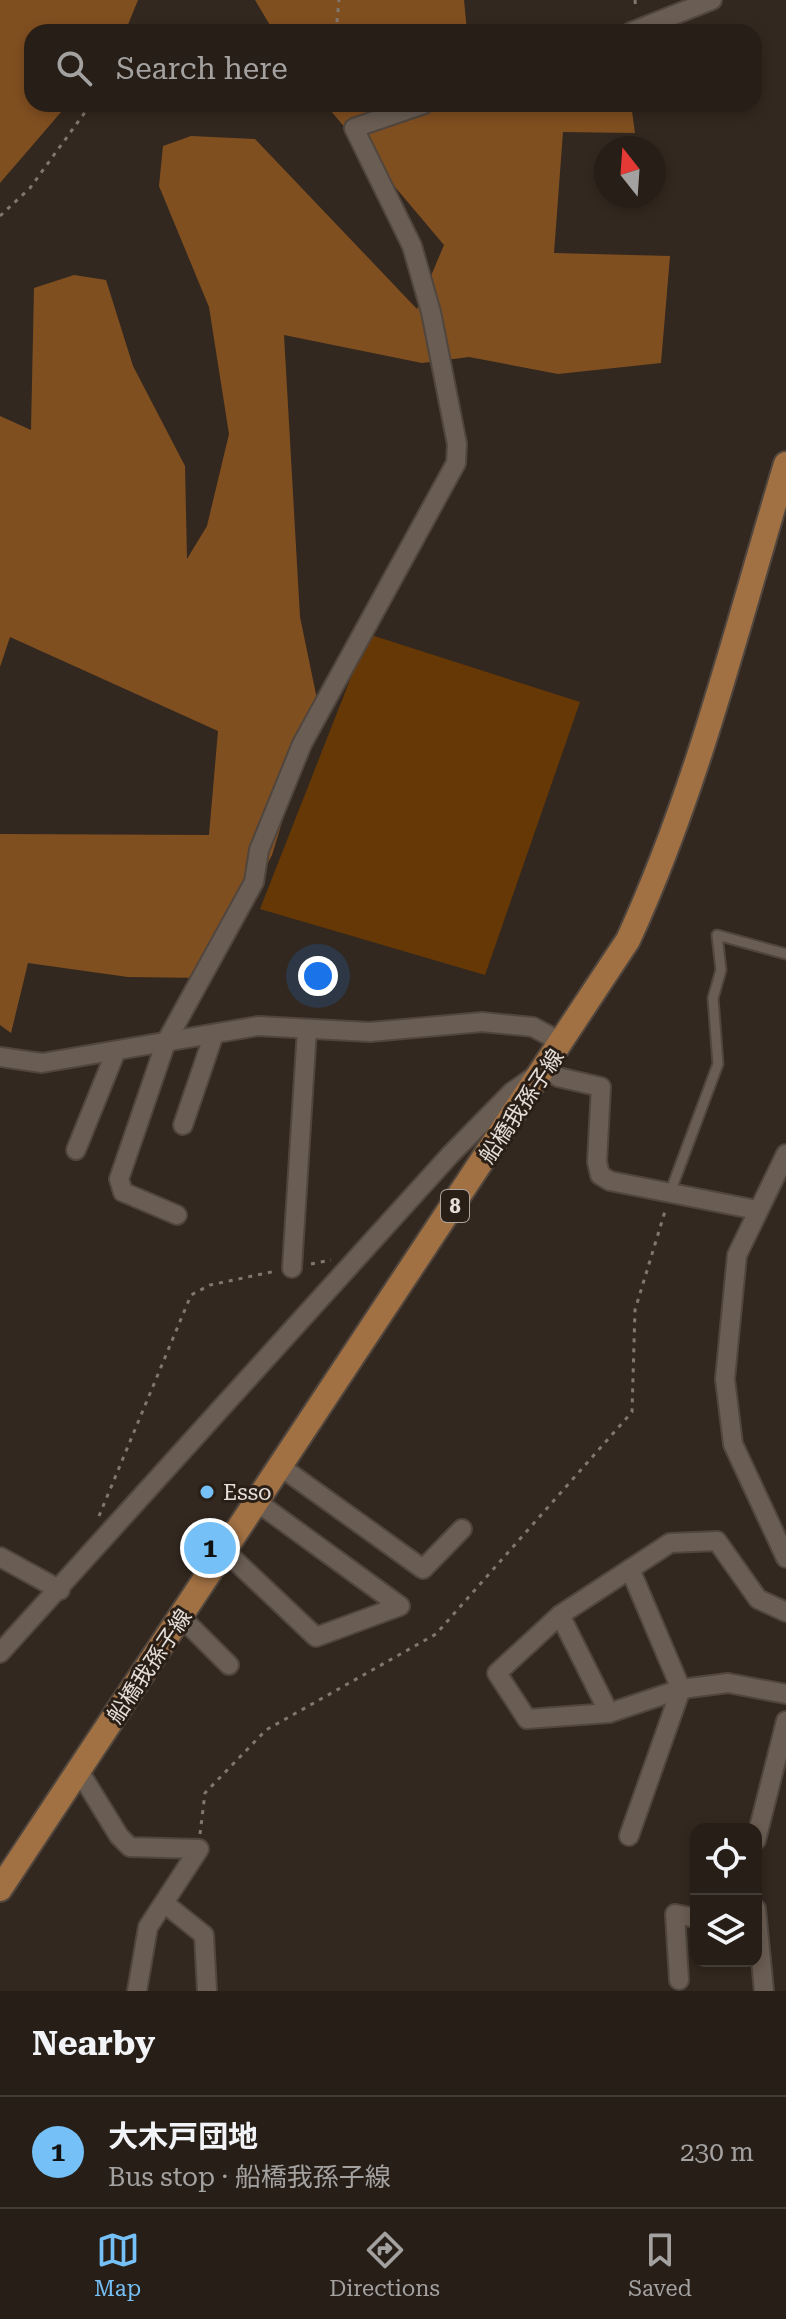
<!DOCTYPE html>
<html lang="en">
<head>
<meta charset="utf-8">
<style>
	body { margin:0; font-family:"Roboto Serif","Noto Sans JP",serif; background:#322b24; color:#f1f3f6 }
	.controls { position:absolute; right:24px; bottom:24px; display:grid; overflow:hidden; border-radius:16px; box-shadow:0 4px 12px #0003 }
	.controls button { width:72px; height:72px; display:grid; place-items:center; padding:0; border:0; border-bottom:2px solid #423c36; background:#261e17; color:#f1f3f6; font:40px sans-serif }
	.compass { position:absolute; left:594px; top:136px; width:72px; height:72px; border-radius:50%; background:#261e17; box-shadow:0 4px 12px #0003; rotate:343deg }
	.you { position:absolute; left:318px; top:976px; width:28px; height:28px; margin:-20px; border:6px solid #fff; border-radius:50%; background:#1a73e8; box-shadow:0 0 0 12px #1a73e833 }
	.badge { display:grid; place-items:center; width:52px; height:52px; border-radius:50%; background:#75c0f6; color:#111; font-size:26px; font-weight:700 }
	.pin { position:absolute; translate:-50% -50%; border:4px solid #fff; box-shadow:0 2px 8px #0006 }
	.list { margin:0; padding:0; list-style:none }
	h2 { display:flex; justify-content:space-between; align-items:center; height:104px; margin:0; padding:0 32px; font-size:34px }
	h2 small { font-size:26px; font-weight:400; color:#a4a2a1 }
	.list li { display:grid; grid-template-columns:52px 1fr auto; gap:24px; align-items:center; box-sizing:border-box; height:112px; padding:0 32px; border-top:2px solid #423c36 }
	.list b { display:block; font-size:30px; white-space:nowrap }
	.list p { margin:0; font-size:26px; white-space:nowrap; color:#a4a2a1 }
	.list em { font-size:26px; font-style:normal; color:#a4a2a1 }
	.icon { flex:none; width:44px; height:44px; fill:none; stroke:currentColor; stroke-width:2; stroke-linecap:round; stroke-linejoin:round }
	.map { position:relative; flex:none; width:786px; height:1991px; overflow:hidden }
	.search { position:absolute; background:#261e17; box-shadow:0 4px 12px #0003; left:24px; right:24px; top:24px; height:88px; display:flex; align-items:center; gap:20px; box-sizing:border-box; padding:0 28px; border-radius:24px; color:#a4a2a1; font-size:30px }
	.sheet { height:216px; background:#261e17 }
	nav { display:flex; justify-content:space-around; align-items:center; box-sizing:border-box; height:112px; border-top:2px solid #423c36; background:#261e17; font-size:22px; color:#a4a2a1 }
	nav a { display:grid; justify-items:center; gap:4px }
	nav .on { color:#75c0f6 }
	.map>svg:first-child { display:block }
	.green { fill:#663805 }
	.forest { fill:#804f20 }
	.lines { fill:none; stroke-linecap:round; stroke-linejoin:round }
	.service-casing { stroke:#50463e; stroke-width:13 }
	.minor-casing { stroke:#50463e; stroke-width:22 }
	.primary-casing { stroke:#50463e; stroke-width:28 }
	.path { stroke:#81776f; stroke-width:3; stroke-dasharray:4 6; stroke-linecap:butt }
	.service { stroke:#6a5d53; stroke-width:9 }
	.minor { stroke:#6a5d53; stroke-width:18 }
	.primary { stroke:#a17043; stroke-width:24 }
	.poi-dot { fill:#75c0f6; stroke:#291f16; stroke-width:3 }
	.labels { text-anchor:middle; stroke-width:6; stroke-linejoin:round; paint-order:stroke }
	.shield { fill:#291f16; stroke:#ada49d; stroke-width:2 }
	.shield-label { font-size:20px; font-weight:bold; fill:#e5ddd7 }
	.street-label { font-size:22px; fill:#e5ddd7; stroke:#291f16 }
	.poi-label { font-size:22px; fill:#e5ddd7; stroke:#291f16; text-anchor:start }
</style>
</head>
<body>
<div class="map">
<svg width="786" height="1991" viewBox="0 0 786 1991">
	<rect width="100%" height="100%" fill="#33281f"/>
	<polygon class="green" points="368,634 580,702 485,975 260,909"/>
	<g class="forest">
		<polygon points="0,0 138,0 125,32 32,32 32,104 68,104 0,183"/>
		<polygon points="255,0 464,0 467,32 274,32"/>
		<polygon points="325,104 631,104 635,133 563,132 554,253 670,256 661,363 558,374 469,357 422,363 284,335 300,617 318,704 272,855 208,978 128,977 28,963 11,1033 0,1025 0,834 209,835 218,731 10,637 0,667 0,416 31,430 34,288 74,275 106,280 133,366 185,466 187,559 207,526 229,434 209,307 159,186 163,146 191,136 255,139 417,309 444,245"/>
	</g>
	<g class="lines">
		<defs>
			<polyline id="service" points="671,1190 718,1064 713,998 721,970 717,935 786,954"/>
			<g id="minor">
				<polyline points="631,32 712,0"/>
				<polyline points="0,1057 42,1063 258,1026 370,1032 482,1022 533,1027 563,1043"/>
				<polyline points="183,1125 214,1034"/>
				<polyline points="76,1150 116,1051"/>
				<polyline points="786,1154 737,1255 725,1379 733,1444 786,1558"/>
				<polyline points="177,1215 123,1192 119,1179 166,1042 254,882 259,850 302,744 456,463 457,444 431,312 412,246 354,128 424,104"/>
				<polyline points="292,1268 307,1029"/>
				<polyline points="281,1467 423,1569 462,1529"/>
				<polyline points="225,1551 316,1637 400,1606 257,1502"/>
				<polyline points="0,1557 60,1590"/>
				<polyline points="786,1612 758,1599 717,1541 670,1543 560,1615 497,1673 527,1719 609,1713 681,1689 728,1683 786,1694"/>
				<polyline points="560,1615 609,1713"/>
				<polyline points="181,1617 229,1665"/>
				<polyline points="0,1653 450,1155 512,1092 548,1067 558,1077 601,1087 597,1162 600,1175 610,1181 757,1210"/>
				<polyline points="79,1771 119,1836 130,1847 199,1849 148,1927 137,1991"/>
				<polyline points="629,1836 681,1689 630,1569"/>
				<polyline points="756,1840 786,1721"/>
				<polyline points="164,1903 204,1935 207,1991"/>
				<polyline points="756,1909 764,1991"/>
				<polyline points="679,1980 675,1914 696,1918"/>
			</g>
			<path id="primary" d="M0,1889L628,940C698,788 738,623 786,464"/>
		</defs>
		<use href="#service" class="service-casing"/>
		<use href="#minor" class="minor-casing"/>
		<use href="#primary" class="primary-casing"/>
		<g class="path">
			<polyline points="635,0 636,10"/>
			<polyline points="336,32 339,0"/>
			<polyline points="0,216 30,188 91,104"/>
			<polyline points="311,1264 331,1260"/>
			<polyline points="99,1516 191,1295 210,1285 276,1271"/>
			<polyline points="200,1834 205,1793 266,1730 436,1634 632,1412 635,1310 666,1208"/>
		</g>
		<use href="#service" class="service"/>
		<use href="#minor" class="minor"/>
		<use href="#primary" class="primary"/>
	</g>
	<circle class="poi-dot" cx="207" cy="1492" r="8"/>
	<g class="labels">
		<rect class="shield" x="441" y="1190" width="28" height="32" rx="6"/>
		<g class="shield-label">
			<text x="455" y="1213">8</text>
		</g>
		<g class="street-label">
			<text transform="translate(521 1106) rotate(-56)" y="8">船橋我孫子線</text>
			<text transform="translate(149 1666) rotate(-56)" y="8">船橋我孫子線</text>
		</g>
		<g class="poi-label">
			<text x="223" y="1500">Esso</text>
		</g>
	</g>
</svg>
<div class="controls">
<button><svg class="icon" aria-label="locate" viewBox="0 0 24 24"><circle cx="12" cy="12" r="6"/><path d="M12 2v4M12 18v4M2 12h4M18 12h4"/></svg></button>
<button><svg class="icon" aria-label="layers" viewBox="0 0 24 24"><path d="M12 4l9 5-9 5-9-5zM3 14l9 5 9-5"/></svg></button>
</div>
<svg class="compass" viewBox="-18 -18 36 36"><path d="M0-13l5 13h-10z" fill="#e53935"/><path d="M0 13l5-13h-10z" fill="#a4a2a1"/></svg>
<div class="you"></div>
<div class="pin badge" style="left:210px;top:1548px">1</div>
<div class="search"><svg class="icon" aria-label="search" viewBox="0 0 24 24"><circle cx="10" cy="10" r="6"/><path d="M15 15l6 6"/></svg>Search here</div>
</div>
<section class="sheet">
<h2>Nearby<small></small></h2>
<ul class="list">
<li><span class="badge">1</span><div><b>大木戸団地</b><p>Bus stop · 船橋我孫子線</p></div><em>230 m</em></li>
</ul>
</section>
<nav>
<a class="on"><svg class="icon" aria-label="map" viewBox="0 0 24 24"><path d="M3 6l6-2 6 2 6-2v14l-6 2-6-2-6 2zM9 4v14M15 6v14"/></svg>Map</a>
<a><svg class="icon" aria-label="directions" viewBox="0 0 24 24"><path d="M12 3l9 9-9 9-9-9zM9 14v-3h6M13 9l2 2-2 2"/></svg>Directions</a>
<a><svg class="icon" aria-label="saved" viewBox="0 0 24 24"><path d="M7 4h10v16l-5-4-5 4z"/></svg>Saved</a>
</nav>
</body>
</html>
